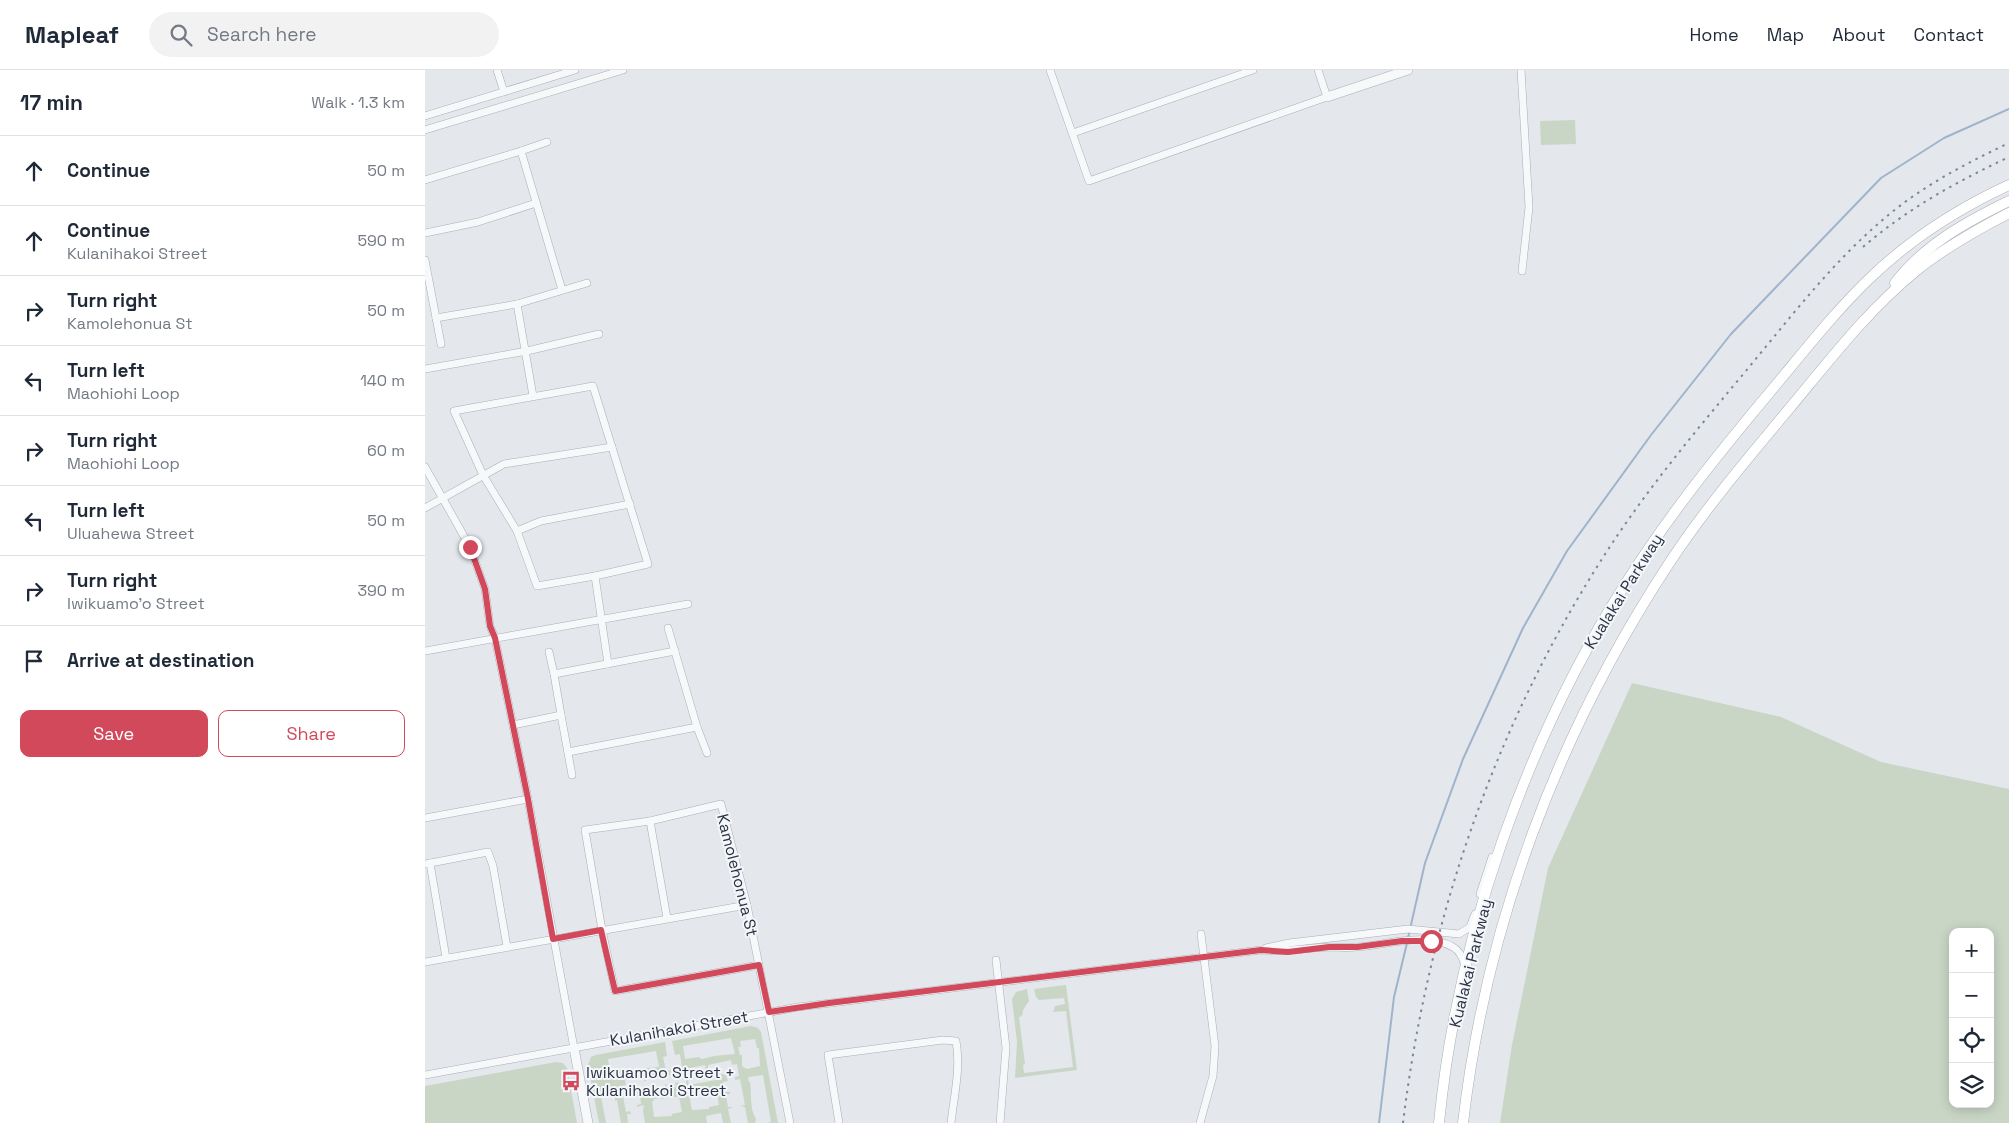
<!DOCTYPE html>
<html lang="en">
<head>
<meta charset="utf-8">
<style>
	body { margin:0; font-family:"Space Grotesk",sans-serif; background:#f2f2f3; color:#1f2937 }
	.controls { position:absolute; right:15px; bottom:15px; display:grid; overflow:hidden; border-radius:10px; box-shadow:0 2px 12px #0003 }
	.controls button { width:45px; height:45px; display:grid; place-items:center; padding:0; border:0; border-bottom:1px solid #e0e1e3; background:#fff; color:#1f2937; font:25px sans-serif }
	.stop { position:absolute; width:15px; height:15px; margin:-11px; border:4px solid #d1495b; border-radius:50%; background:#fff }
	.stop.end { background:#d1495b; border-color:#fff; box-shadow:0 1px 5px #0008 }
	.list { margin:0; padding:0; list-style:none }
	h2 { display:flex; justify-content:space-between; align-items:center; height:65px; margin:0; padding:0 20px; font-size:21px }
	h2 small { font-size:16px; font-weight:400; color:#747a83 }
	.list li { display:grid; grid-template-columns:32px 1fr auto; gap:15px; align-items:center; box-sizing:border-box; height:70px; padding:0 20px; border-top:1px solid #e0e1e3 }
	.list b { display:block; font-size:19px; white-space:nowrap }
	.list p { margin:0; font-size:16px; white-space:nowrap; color:#747a83 }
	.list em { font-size:16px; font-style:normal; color:#747a83 }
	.actions { display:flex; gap:10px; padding:15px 20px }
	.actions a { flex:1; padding:11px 0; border:1px solid #d1495b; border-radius:10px; text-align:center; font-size:18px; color:#d1495b }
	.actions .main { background:#d1495b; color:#fff }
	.icon { flex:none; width:28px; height:28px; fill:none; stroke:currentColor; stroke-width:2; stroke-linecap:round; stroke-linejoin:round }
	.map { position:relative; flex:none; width:1584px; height:1053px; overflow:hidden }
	header { display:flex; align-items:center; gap:30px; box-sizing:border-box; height:70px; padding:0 25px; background:#fff; border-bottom:1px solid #e0e1e3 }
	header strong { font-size:24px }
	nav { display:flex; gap:28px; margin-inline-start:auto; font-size:18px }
	.search { width:350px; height:45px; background:#f2f2f3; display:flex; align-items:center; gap:12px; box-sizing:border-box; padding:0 18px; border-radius:28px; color:#747a83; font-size:19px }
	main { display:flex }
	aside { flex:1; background:#fff }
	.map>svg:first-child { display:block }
	.green { fill:#c9d6c5; fill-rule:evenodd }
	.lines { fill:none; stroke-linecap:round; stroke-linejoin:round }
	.stream { stroke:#9fb4cc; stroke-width:2 }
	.minor-casing { stroke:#a9aeb7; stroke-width:8 }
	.tertiary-casing { stroke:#a9aeb7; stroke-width:10 }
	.secondary-casing { stroke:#a9aeb7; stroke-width:11 }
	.minor { stroke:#f7f8fa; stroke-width:7 }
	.tertiary { stroke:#f7f8fa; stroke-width:9 }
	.secondary { stroke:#fff; stroke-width:10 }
	.rail { stroke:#7d8696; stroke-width:2; stroke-dasharray:2.5 5; stroke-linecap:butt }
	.route { stroke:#d1495b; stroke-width:6 }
	.labels { text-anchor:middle; stroke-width:4; stroke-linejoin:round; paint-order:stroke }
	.street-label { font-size:16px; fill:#2b3445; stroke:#f4f6f9 }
	.poi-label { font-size:16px; fill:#2b3445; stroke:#f4f6f9; text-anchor:start }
</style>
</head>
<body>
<header>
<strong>Mapleaf</strong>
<div class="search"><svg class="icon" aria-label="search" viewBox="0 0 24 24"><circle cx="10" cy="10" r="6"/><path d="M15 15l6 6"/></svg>Search here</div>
<nav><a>Home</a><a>Map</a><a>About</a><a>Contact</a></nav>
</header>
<main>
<aside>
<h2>17 min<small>Walk · 1.3 km</small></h2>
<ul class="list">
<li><svg class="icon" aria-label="ahead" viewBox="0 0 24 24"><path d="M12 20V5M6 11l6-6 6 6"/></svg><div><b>Continue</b></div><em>50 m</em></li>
<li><svg class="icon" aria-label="ahead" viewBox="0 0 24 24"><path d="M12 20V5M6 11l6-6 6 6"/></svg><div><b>Continue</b><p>Kulanihakoi Street</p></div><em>590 m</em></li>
<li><svg class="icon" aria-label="right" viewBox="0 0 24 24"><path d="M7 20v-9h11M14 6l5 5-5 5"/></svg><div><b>Turn right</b><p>Kamolehonua St</p></div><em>50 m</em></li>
<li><svg class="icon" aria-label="left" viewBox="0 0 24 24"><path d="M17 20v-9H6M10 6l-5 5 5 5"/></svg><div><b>Turn left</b><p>Maohiohi Loop</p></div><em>140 m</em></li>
<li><svg class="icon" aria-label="right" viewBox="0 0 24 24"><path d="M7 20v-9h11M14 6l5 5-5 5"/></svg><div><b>Turn right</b><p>Maohiohi Loop</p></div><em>60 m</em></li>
<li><svg class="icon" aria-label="left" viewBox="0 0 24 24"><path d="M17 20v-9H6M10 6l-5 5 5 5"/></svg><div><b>Turn left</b><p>Uluahewa Street</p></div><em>50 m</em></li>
<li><svg class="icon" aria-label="right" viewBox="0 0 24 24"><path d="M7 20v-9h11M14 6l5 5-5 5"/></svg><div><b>Turn right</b><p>Iwikuamo'o Street</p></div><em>390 m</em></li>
<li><svg class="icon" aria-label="arrive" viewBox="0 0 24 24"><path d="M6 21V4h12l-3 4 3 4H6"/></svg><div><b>Arrive at destination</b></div></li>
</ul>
<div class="actions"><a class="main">Save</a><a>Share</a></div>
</aside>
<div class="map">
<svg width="1584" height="1053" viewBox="0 0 1584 1053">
	<rect width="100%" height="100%" fill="#e4e7ec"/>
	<g class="green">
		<polygon points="1150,50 1151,74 1116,75 1115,51"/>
		<path d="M1207,613L1356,647L1456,692L1584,719V1053H1075L1087,975L1123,798ZM1528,862H1565V1034H1528Z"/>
		<polygon points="641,915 652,1000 590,1008 592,972 587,929 591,922 602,919 604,931 598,940 597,946 594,947 600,994 598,995 599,1003 648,997 641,941 628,942 630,936 640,934 639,928 614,930 611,927 609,919"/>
		<path d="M326,956L333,958L336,962L353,1053H341L346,1052L338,1005L323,1007L324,1012H325C327,1023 324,1038 331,1049L330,1053H323L320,1037L315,1036L320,1035L315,1009L310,1010V1007L314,1006L312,994L307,995L306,990L283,995V999L281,1000L280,995L260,999V1004L254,1003L252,999L257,998L255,984L250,985L247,971ZM306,968L310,984L289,986L277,989L274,987L260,989L258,976ZM330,969L332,978H334L335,996L322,999L317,996V985H315L313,977H316L315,971Z"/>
		<path d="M240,972L242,986L238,987L241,1001L246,1000L245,1005L240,1007L239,1003L221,1006V1011H219L218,1007L200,1010L201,1015L196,1016L201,1042L205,1041L206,1044H202L203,1053H196L192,1030L190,1031V1019L175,1022L181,1053H174L163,995L166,987L171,985ZM231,981L234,997L214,999L202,1003L199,1000L185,1002L183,989Z"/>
		<polygon points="131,992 138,993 142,998 152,1053 0,1053 0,1016"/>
		<path d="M296,1004L301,1005L303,1011L298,1012L300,1022H305V1024L301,1025L303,1037H308L303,1039L306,1053H298L296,1043L281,1046L282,1053H220L218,1041L219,1035L212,1037V1035L216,1034L215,1026L210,1027L212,1020L215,1019L216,1024L241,1019L240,1014H241L243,1019L251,1017L250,1013L253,1012L254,1017L261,1015V1011L263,1010L264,1015L296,1009ZM285,1019L286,1021L291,1020L294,1035L284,1037V1039L267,1040L264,1025L266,1024V1022L274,1021L275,1022ZM248,1026V1027H254L257,1042L247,1044V1046L229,1047L227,1031H229V1029L237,1028V1029Z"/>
	</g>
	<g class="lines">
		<g class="stream">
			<polyline points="983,868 1000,793 1038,689 1098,558 1142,481 1226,365 1306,264 1456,108 1519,68 1584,39"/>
			<polyline points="954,1053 969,927 982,873"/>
		</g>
		<defs>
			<g id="minor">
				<polyline points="72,0 79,22"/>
				<polyline points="625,0 664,111 902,27 893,0"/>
				<polyline points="1096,0 1104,137 1097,201"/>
				<polyline points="0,46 150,0"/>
				<polyline points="0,60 198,0"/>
				<polyline points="648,63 828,0"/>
				<polyline points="122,72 96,81 137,220"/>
				<polyline points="0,110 96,81"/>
				<polyline points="0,163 53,152 111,133"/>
				<polyline points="0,190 16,274"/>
				<polyline points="92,234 108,326"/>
				<polyline points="11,248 92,234 162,213"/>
				<polyline points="0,299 102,281 174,264"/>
				<polygon points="168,316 223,494 170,506 112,516 92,461 58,405 29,341"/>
				<polyline points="0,397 45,477 60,519 65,556 70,568 103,729 149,978"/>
				<polyline points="0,438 79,394 187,377"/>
				<polyline points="92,461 116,451 205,434"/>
				<polyline points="170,506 183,594"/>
				<polyline points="243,558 272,657"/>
				<polyline points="0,581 263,534"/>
				<polyline points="124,582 129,604 250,581"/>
				<polyline points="129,604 136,645"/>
				<polyline points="88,655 136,645 147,705"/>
				<polyline points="143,682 272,657 282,683"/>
				<polyline points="0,748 103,729"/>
				<polyline points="225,751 242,848"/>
				<polyline points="5,793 21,888"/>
				<polyline points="0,794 63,782 68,796 82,877"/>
				<polyline points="1055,824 1067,787"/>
				<polyline points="841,878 864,873 983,859 1034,864 1045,857 1050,844"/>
				<polyline points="571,890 581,978 575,1053"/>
				<polyline points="0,892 322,835"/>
				<polyline points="334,895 190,921 177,860 160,760 225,751 296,734 322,835 365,1053"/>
				<path d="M0,1005L373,937L836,880C862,882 881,878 905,877C914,877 923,878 932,877C961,875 1001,862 1028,877C1035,881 1038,888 1040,896"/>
				<path d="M414,1053L403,985L518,970L531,971C536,998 529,1026 526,1053"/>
				<polyline points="775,1053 788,1006 790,976 776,864"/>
			</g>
			<g id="tertiary">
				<polyline points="902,27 983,0"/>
				<polyline points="149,978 163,1053"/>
			</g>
			<g id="secondary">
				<path d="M1470,213C1499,175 1541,152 1584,131"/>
				<path d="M1014,1053C1032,868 1101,670 1201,513C1244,445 1294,383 1345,322C1377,284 1407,245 1443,210C1484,170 1532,139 1584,115"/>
				<path d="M1038,1053C1061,854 1133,663 1243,495C1279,440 1322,389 1364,339C1404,291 1442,241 1491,201C1519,178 1551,160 1584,143"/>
			</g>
		</defs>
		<use href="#minor" class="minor-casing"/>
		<use href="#tertiary" class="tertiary-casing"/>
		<use href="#secondary" class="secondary-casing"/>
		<use href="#minor" class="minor"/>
		<use href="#tertiary" class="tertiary"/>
		<use href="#secondary" class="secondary"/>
		<g class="rail">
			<path d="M1438,177C1482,139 1531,112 1584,87"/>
			<path d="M978,1053C1003,847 1073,646 1188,472C1228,412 1274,357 1320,302C1370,242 1417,179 1480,132C1513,108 1548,90 1584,73"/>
		</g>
	</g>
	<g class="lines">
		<polyline class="route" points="45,477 60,519 65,556 70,568 103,729 128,869 176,860 190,921 334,895 344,942 404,933 836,880 863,882 904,877 932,877 977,871 1006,871"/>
	</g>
	<defs>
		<symbol id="bus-bare" viewBox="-9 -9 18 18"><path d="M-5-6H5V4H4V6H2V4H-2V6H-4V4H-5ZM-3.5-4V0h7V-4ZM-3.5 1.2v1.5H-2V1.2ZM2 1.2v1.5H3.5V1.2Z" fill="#d1495b" stroke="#f4f6f9" stroke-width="2.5" paint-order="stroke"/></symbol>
	</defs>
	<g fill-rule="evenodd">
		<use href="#bus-bare" x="132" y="997" width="28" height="28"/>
	</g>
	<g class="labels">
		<g class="street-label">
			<text transform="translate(1198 521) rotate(-58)" y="6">Kualakai Parkway</text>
			<text transform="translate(313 805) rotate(76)" y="6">Kamolehonua St</text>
			<text transform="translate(1045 893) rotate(-76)" y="6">Kualakai Parkway</text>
			<text transform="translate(254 958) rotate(-10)" y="6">Kulanihakoi Street</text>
		</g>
		<g class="poi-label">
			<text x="161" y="1008">Iwikuamoo Street +<tspan x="161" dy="18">Kulanihakoi Street</tspan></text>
		</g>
	</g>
</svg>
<div class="controls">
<button>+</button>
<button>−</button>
<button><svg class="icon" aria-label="locate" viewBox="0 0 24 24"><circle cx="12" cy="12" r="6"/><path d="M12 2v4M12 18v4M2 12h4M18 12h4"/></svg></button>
<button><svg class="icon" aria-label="layers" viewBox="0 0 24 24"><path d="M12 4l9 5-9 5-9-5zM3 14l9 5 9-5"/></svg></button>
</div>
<div class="stop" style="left:1006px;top:871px"></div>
<div class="stop end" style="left:45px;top:477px"></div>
</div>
</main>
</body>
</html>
